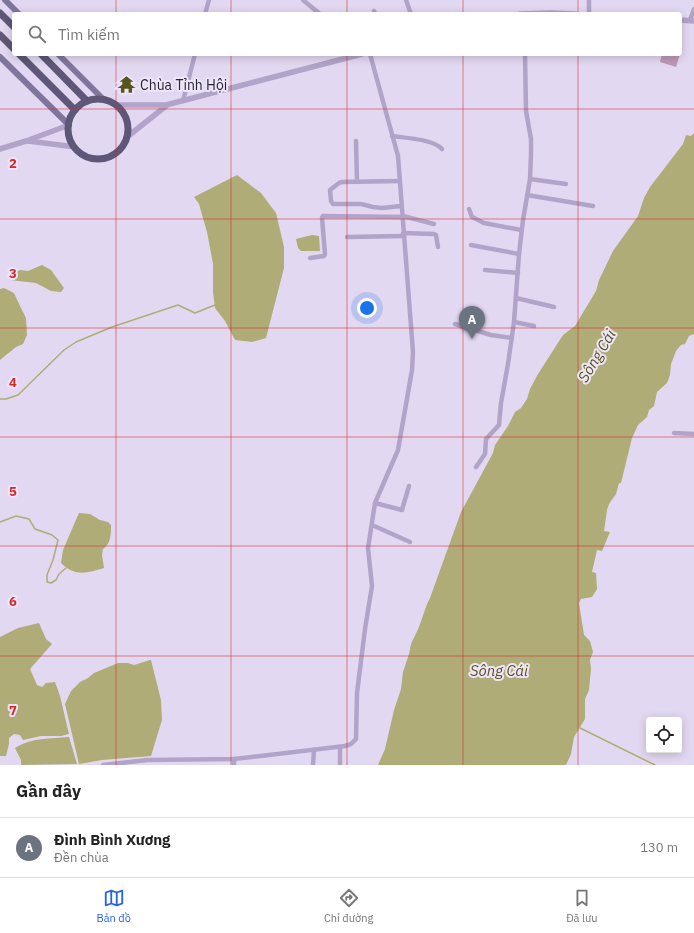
<!DOCTYPE html>
<html lang="vi">
<head>
<meta charset="utf-8">
<style>
	body { margin:0; font-family:"IBM Plex Sans",sans-serif; background:#f2f2f2; color:#222 }
	.controls { position:absolute; right:12px; bottom:12px; display:grid; overflow:hidden; border-radius:4px; box-shadow:0 2px 10px #0003 }
	.controls button { width:36px; height:36px; display:grid; place-items:center; padding:0; border:0; border-bottom:1px solid #e0e0e0; background:#fff; color:#222; font:20px sans-serif }
	.you { position:absolute; left:367px; top:308px; width:14px; height:14px; margin:-10px; border:3px solid #fff; border-radius:50%; background:#1a73e8; box-shadow:0 0 0 6px #1a73e833 }
	.badge { display:grid; place-items:center; width:26px; height:26px; border-radius:50%; background:#2563eb; color:#fff; font-size:13px; font-weight:700 }
	.pin { position:absolute; translate:-50% -33px; filter:drop-shadow(0 1px 2px #0008) }
	.pin::after { content:''; position:absolute; top:21px; width:14px; height:12px; background:inherit; clip-path:polygon(0 0,100% 0,50% 100%) }
	.list { margin:0; padding:0; list-style:none }
	h2 { display:flex; justify-content:space-between; align-items:center; height:52px; margin:0; padding:0 16px; font-size:17px }
	h2 small { font-size:13px; font-weight:400; color:#767676 }
	.list li { display:grid; grid-template-columns:26px 1fr auto; gap:12px; align-items:center; box-sizing:border-box; height:60px; padding:0 16px; border-top:1px solid #e0e0e0 }
	.list b { display:block; font-size:15px; white-space:nowrap }
	.list p { margin:0; font-size:13px; white-space:nowrap; color:#767676 }
	.list em { font-size:13px; font-style:normal; color:#767676 }
	.icon { flex:none; width:22px; height:22px; fill:none; stroke:currentColor; stroke-width:2; stroke-linecap:round; stroke-linejoin:round }
	.map { position:relative; flex:none; width:694px; height:765px; overflow:hidden }
	.search { position:absolute; background:#fff; box-shadow:0 2px 10px #0003; left:12px; right:12px; top:12px; height:44px; display:flex; align-items:center; gap:10px; box-sizing:border-box; padding:0 14px; border-radius:4px; color:#767676; font-size:15px }
	.sheet { height:112px; background:#fff }
	nav { display:flex; justify-content:space-around; align-items:center; box-sizing:border-box; height:56px; border-top:1px solid #e0e0e0; background:#fff; font-size:11px; color:#767676 }
	nav a { display:grid; justify-items:center; gap:2px }
	nav .on { color:#2563eb }
	.map>svg:first-child { display:block }
	.park { fill:#c098b7 }
	.water { fill:#afac77 }
	.lines { fill:none; stroke-linecap:round; stroke-linejoin:round }
	.stream { stroke:#afac77; stroke-width:1.5 }
	.minor { stroke:#b2a4c9; stroke-width:4.5 }
	.tertiary { stroke:#b2a4c9; stroke-width:5.5 }
	.secondary { stroke:#80769d; stroke-width:6 }
	.primary { stroke:#5f5777; stroke-width:7 }
	.grid { fill:none; stroke:#d62828; stroke-width:1; stroke-opacity:0.55 }
	.labels { text-anchor:middle; stroke-width:4; stroke-linejoin:round; paint-order:stroke }
	.poi-label { font-size:14px; fill:#292635; stroke:#eee5f9; text-anchor:start }
	.water-label { font-size:15px; font-style:italic; fill:#56551b; stroke:#eee5f9 }
	.grid-label { font-size:13px; text-anchor:middle; font-weight:bold; fill:#d62828; stroke:#eee5f9; stroke-width:4; stroke-linejoin:round; paint-order:stroke }
</style>
</head>
<body>
<div class="map">
<svg width="694" height="765" viewBox="0 0 694 765">
	<rect width="100%" height="100%" fill="#e3d8f1"/>
	<polygon class="park" points="662,54 680,54 676,67 660,62"/>
	<g class="water">
		<polygon points="694,133 694,334 689,336 685,344 681,345 676,351 671,364 670,375 667,383 657,392 654,406 649,410 647,417 638,425 632,438 621,483 619,483 616,494 609,504 607,510 604,531 610,532 602,551 597,550 592,572 596,573 597,589 592,597 581,599 579,603 584,635 590,641 593,652 590,660 591,669 589,690 585,699 585,719 574,737 571,754 566,765 378,765 385,749 394,710 401,689 403,672 409,654 411,644 419,627 427,604 430,598 461,512 493,453 495,445 508,426 515,412 521,408 527,399 530,389 538,374 563,335 575,326 596,291 599,280 613,251 638,216 644,198 650,187 683,144 686,135 691,136"/>
		<polygon points="237,175 261,193 276,213 284,247 284,268 266,338 252,342 235,340 225,321 215,308 213,293 213,264 207,232 199,204 194,197"/>
		<polygon points="312,235 319,236 320,251 301,251 298,248 296,239"/>
		<polygon points="42,265 51,270 64,288 61,292 51,291 36,283 10,280 8,276 20,270 28,271"/>
		<polygon points="4,288 14,293 20,306 26,318 27,335 23,344 16,347 0,360 0,289"/>
		<path d="M79,513L90,514L100,520L108,522L111,525C111,535 111,543 103,549L102,555L104,568C87,573 75,577 61,563L63,550Z"/>
		<polygon points="39,623 46,639 52,644 30,669 37,685 42,687 46,683 55,682 60,696 69,734 61,736 41,736 23,740 20,735 14,734 9,738 9,744 6,756 0,756 0,637 18,628"/>
		<polygon points="150,660 151,660 161,700 162,720 151,756 102,760 79,764 65,704 71,691 80,682 88,678 94,673 118,663 128,663 134,665"/>
		<path d="M69,737L77,764L21,765V760L15,748C32,737 50,739 69,737Z"/>
	</g>
	<g class="lines">
		<g class="stream">
			<polyline points="0,399 6,399 18,395 64,350 76,342 112,327 178,305 195,313 215,305"/>
			<polyline points="0,522 16,516 29,519 35,529 52,535 58,540 53,560 47,575 47,582 51,583 56,580 59,574 66,568"/>
			<polyline points="580,728 655,765"/>
		</g>
		<g class="minor">
			<polyline points="303,0 320,14"/>
			<polyline points="406,0 411,14"/>
			<polyline points="589,0 589,14"/>
			<polyline points="374,11 375,14"/>
			<polyline points="205,14 209,0"/>
			<polyline points="690,20 694,9"/>
			<polyline points="183,101 195,54"/>
			<path d="M392,136C405,138 433,139 442,149"/>
			<polyline points="356,141 357,182"/>
			<polyline points="530,179 566,184"/>
			<polyline points="400,181 342,182 339,183 330,190 331,201 333,204 361,204 373,207 382,208 401,206"/>
			<polyline points="527,195 593,206"/>
			<polyline points="469,209 472,217 484,223 521,230"/>
			<polyline points="403,216 434,224"/>
			<polyline points="403,233 434,234 436,235 438,247"/>
			<polyline points="347,237 404,236"/>
			<polyline points="471,245 519,254"/>
			<polyline points="310,258 324,256 325,254 322,218 323,216 403,217"/>
			<polyline points="485,270 518,273"/>
			<polyline points="516,298 554,307"/>
			<polyline points="514,322 534,326"/>
			<polyline points="455,324 491,335 512,338"/>
			<polyline points="674,433 694,434"/>
			<polyline points="476,467 485,454 486,439 499,425 501,403 508,364 514,322 519,254 523,220 530,179 531,155 531,139 526,111 525,54"/>
			<polyline points="375,503 402,510 409,486"/>
			<polyline points="372,525 410,542"/>
			<polyline points="340,747 340,765"/>
			<polyline points="103,765 147,760 234,759 345,746 351,744 356,739 357,693 365,629 372,586 368,548 375,503 398,450 412,370 413,352 398,156 370,54"/>
			<polyline points="234,765 234,759"/>
			<polyline points="313,765 314,750"/>
		</g>
		<g class="tertiary">
			<polyline points="520,14 551,13 576,14"/>
			<polyline points="680,20 694,21"/>
			<polyline points="117,105 166,105 362,54"/>
			<polyline points="127,137 166,106"/>
			<polyline points="28,141 75,147"/>
			<polyline points="0,149 26,141 69,125"/>
		</g>
		<g class="secondary">
			<polyline points="5,0 19,14"/>
			<polyline points="58,54 104,100"/>
			<polyline points="0,57 69,125"/>
		</g>
		<g class="primary">
			<polyline points="0,13 14,27"/>
			<polyline points="0,35 14,49"/>
			<polyline points="19,54 75,110"/>
			<polyline points="41,54 87,101"/>
			<circle cx="98" cy="129" r="30"/>
		</g>
	</g>
	<path class="grid" d="M116,0V14M231,0V14M347,0V14M463,0V14M578,0V14M116,54V765M231,54V765M347,54V765M463,54V765M578,54V765M0,109H694M0,219H694M0,328H694M0,437H694M0,546H694M0,656H694"/>
	<defs>
		<symbol id="temple-bare" viewBox="-9 -9 18 18"><path d="M0-6L5-2H3V0L6.5 2.5H4V6H1.5V3h-3V6H-4V2.5H-6.5L-3 0V-2H-5Z" fill="#56551b" stroke="#eee5f9" stroke-width="2.5" paint-order="stroke"/></symbol>
	</defs>
	<g fill-rule="evenodd">
		<use href="#temple-bare" x="114" y="72" width="25" height="25"/>
	</g>
	<g class="labels">
		<g class="poi-label">
			<text x="140" y="90">Chùa Tỉnh Hội</text>
		</g>
		<g class="water-label">
			<text transform="translate(597 356) rotate(-59)" y="5">Sông Cái</text>
			<text x="499" y="676">Sông Cái</text>
		</g>
	</g>
	<g class="grid-label">
		<text x="13" y="168">2</text>
		<text x="13" y="278">3</text>
		<text x="13" y="387">4</text>
		<text x="13" y="496">5</text>
		<text x="13" y="606">6</text>
		<text x="13" y="715">7</text>
	</g>
</svg>
<div class="controls">
<button><svg class="icon" aria-label="locate" viewBox="0 0 24 24"><circle cx="12" cy="12" r="6"/><path d="M12 2v4M12 18v4M2 12h4M18 12h4"/></svg></button>
</div>
<div class="you"></div>
<div class="pin badge" style="left:472px;top:339px;background:#6b7280">A</div>
<div class="search"><svg class="icon" aria-label="search" viewBox="0 0 24 24"><circle cx="10" cy="10" r="6"/><path d="M15 15l6 6"/></svg>Tìm kiếm</div>
</div>
<section class="sheet">
<h2>Gần đây<small></small></h2>
<ul class="list">
<li><span class="badge" style="background:#6b7280">A</span><div><b>Đình Bình Xương</b><p>Đền chùa</p></div><em>130 m</em></li>
</ul>
</section>
<nav>
<a class="on"><svg class="icon" aria-label="map" viewBox="0 0 24 24"><path d="M3 6l6-2 6 2 6-2v14l-6 2-6-2-6 2zM9 4v14M15 6v14"/></svg>Bản đồ</a>
<a><svg class="icon" aria-label="directions" viewBox="0 0 24 24"><path d="M12 3l9 9-9 9-9-9zM9 14v-3h6M13 9l2 2-2 2"/></svg>Chỉ đường</a>
<a><svg class="icon" aria-label="saved" viewBox="0 0 24 24"><path d="M7 4h10v16l-5-4-5 4z"/></svg>Đã lưu</a>
</nav>
</body>
</html>
